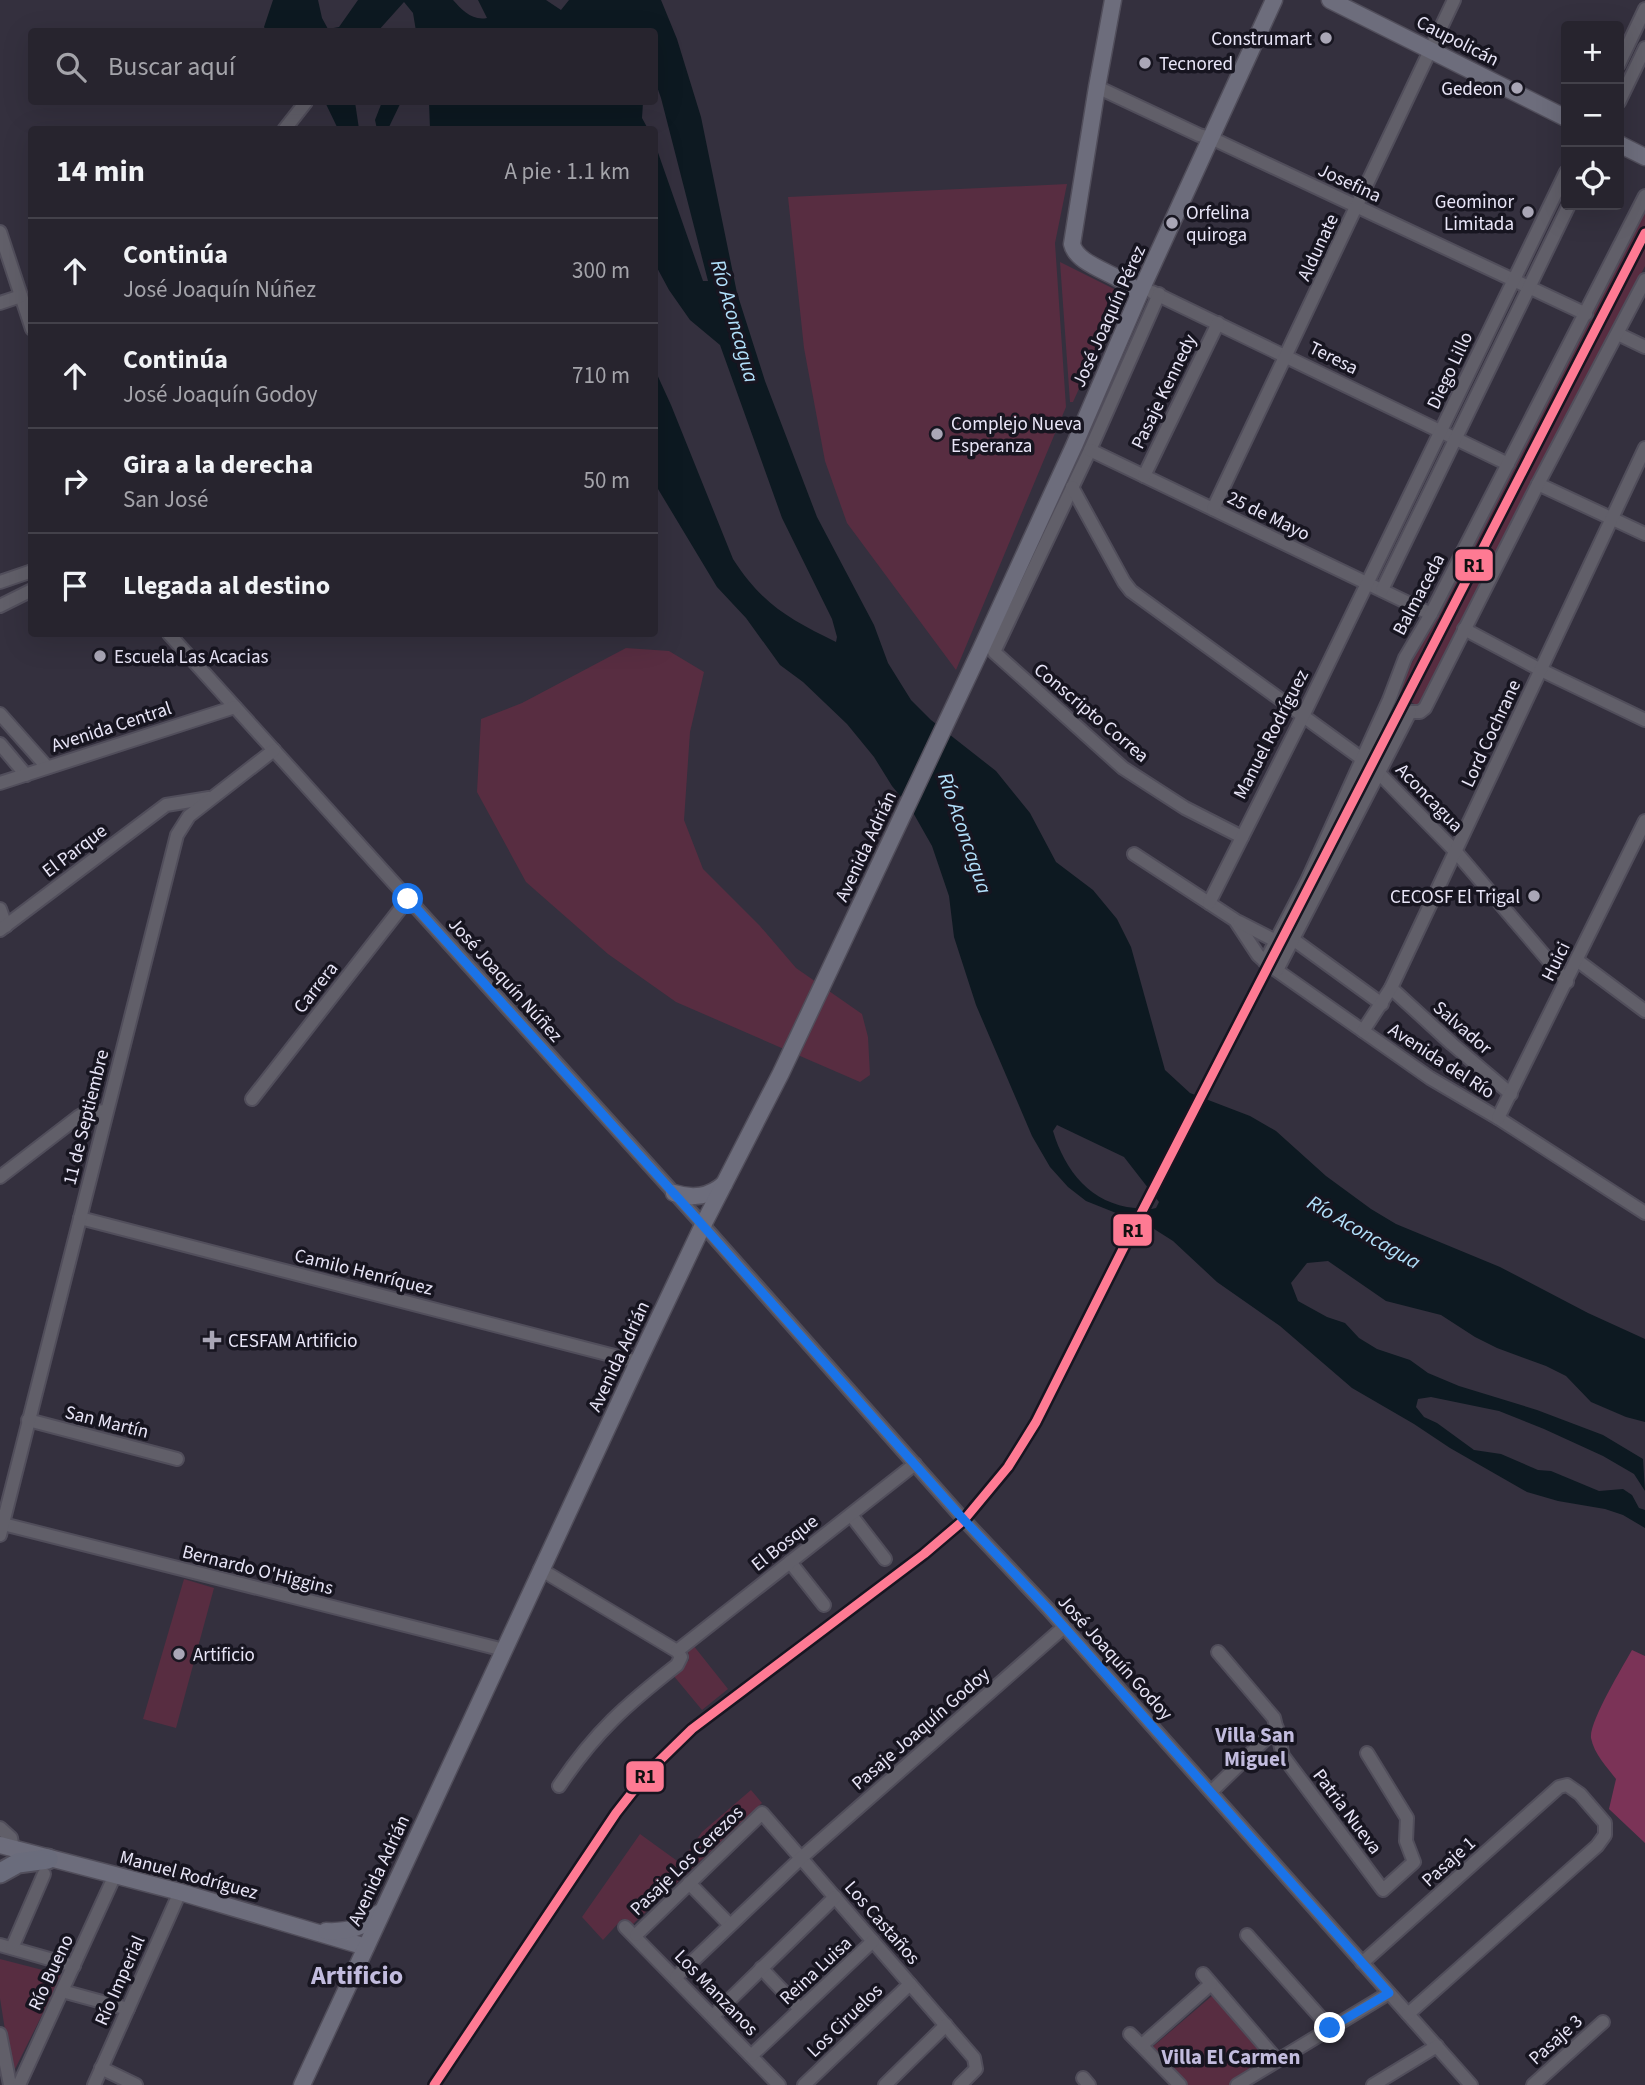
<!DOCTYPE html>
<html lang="es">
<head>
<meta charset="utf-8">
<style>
	body { margin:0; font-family:"Source Sans 3",sans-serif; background:#2f2c36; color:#f1f3f6 }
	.controls { position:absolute; right:21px; top:21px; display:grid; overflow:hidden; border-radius:7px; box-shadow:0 7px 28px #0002 }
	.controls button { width:63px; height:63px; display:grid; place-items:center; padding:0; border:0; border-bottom:2px solid #43414a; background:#27242e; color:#f1f3f6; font:35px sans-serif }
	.stop { position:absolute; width:21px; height:21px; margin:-16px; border:5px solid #1a73e8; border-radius:50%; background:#fff }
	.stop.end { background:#1a73e8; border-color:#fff; box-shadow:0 2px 7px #0008 }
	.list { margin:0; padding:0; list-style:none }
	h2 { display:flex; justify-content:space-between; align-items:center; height:91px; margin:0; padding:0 28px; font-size:30px }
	h2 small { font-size:23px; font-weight:400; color:#a4a4aa }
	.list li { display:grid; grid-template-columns:46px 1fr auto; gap:21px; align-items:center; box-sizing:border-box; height:105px; padding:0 28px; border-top:2px solid #43414a }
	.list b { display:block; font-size:26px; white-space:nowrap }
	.list p { margin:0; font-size:23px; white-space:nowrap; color:#a4a4aa }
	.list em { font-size:23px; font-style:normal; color:#a4a4aa }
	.icon { flex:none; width:38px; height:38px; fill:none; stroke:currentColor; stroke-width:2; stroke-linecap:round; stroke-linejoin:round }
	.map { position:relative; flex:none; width:1645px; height:2085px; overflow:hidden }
	.search { position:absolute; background:#27242e; box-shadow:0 7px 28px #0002; left:28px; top:28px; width:630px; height:77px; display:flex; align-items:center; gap:18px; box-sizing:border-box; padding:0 24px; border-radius:7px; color:#a4a4aa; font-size:26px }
	.panel { position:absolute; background:#27242e; box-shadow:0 7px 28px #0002; left:28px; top:126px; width:630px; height:511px; border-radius:7px }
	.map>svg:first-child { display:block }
	.green { fill:#582d41 }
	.forest { fill:#7b3357 }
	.water { fill:#0d1921; fill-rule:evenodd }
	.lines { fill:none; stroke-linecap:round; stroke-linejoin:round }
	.minor-casing { stroke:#514e5b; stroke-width:16 }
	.major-casing { stroke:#514e5b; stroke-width:19 }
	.highway-casing { stroke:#514e5b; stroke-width:23 }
	.minor { stroke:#615f69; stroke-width:12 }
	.major { stroke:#6d6d7c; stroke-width:16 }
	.highway { stroke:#6a6c7c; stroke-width:19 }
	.rail-1-casing { stroke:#171520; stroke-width:14 }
	.rail-1 { stroke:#fe7a93; stroke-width:9 }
	.route { stroke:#1a73e8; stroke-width:9 }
	.poi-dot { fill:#a9a6b6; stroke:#171520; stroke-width:2.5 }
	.labels { text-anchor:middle; stroke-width:7; stroke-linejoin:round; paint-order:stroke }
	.poi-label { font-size:19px; fill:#e8e5f7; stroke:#171520; text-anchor:start }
	.street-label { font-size:19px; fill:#e8e5f7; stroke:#171520 }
	.water-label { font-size:21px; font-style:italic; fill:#b2e0fb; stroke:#171520 }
	.neighbourhood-label { font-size:21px; font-weight:bold; fill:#c2bcde; stroke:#171520 }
	.district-label { font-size:26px; font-weight:bold; fill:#c2bcde; stroke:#171520 }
	.line-badge { stroke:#171520; stroke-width:2.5 }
	.pale-badge-label { font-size:19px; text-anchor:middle; font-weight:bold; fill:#111 }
</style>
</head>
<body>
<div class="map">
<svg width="1645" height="2085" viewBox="0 0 1645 2085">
	<rect width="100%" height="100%" fill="#34303e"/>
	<g class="green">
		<polygon points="1067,184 1055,243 1066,407 956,670 847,523 825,461 804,348 788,197"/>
		<polygon points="1645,206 1645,266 1420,707 1396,694"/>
		<polygon points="1060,262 1122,293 1073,402 1070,402"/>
		<polygon points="626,648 669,651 704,672 690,732 684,820 703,869 760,926 796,968 862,1014 868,1037 870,1075 860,1082 676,1002 608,954 526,882 477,792 481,719 522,703"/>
		<polygon points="184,1579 214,1588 176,1728 143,1719"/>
		<polygon points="693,1645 728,1689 702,1710 673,1675 689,1660 688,1650"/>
		<polygon points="751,1790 762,1803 633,1924 622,1919 603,1940 582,1917 640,1834 680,1863 702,1832"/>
		<polygon points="0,1959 62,1975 12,2075 0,1998"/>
		<polygon points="1213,1995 1271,2060 1231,2085 1181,2085 1150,2049"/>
	</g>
	<path class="forest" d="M1632,1650L1645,1656V1843L1609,1809L1616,1779C1607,1767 1594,1754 1591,1738C1589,1722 1623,1666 1632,1650Z"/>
	<g class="water">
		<path d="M273,0H318L322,18L328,29L339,27L358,0H453C462,10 472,21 487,18L478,0H546L561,10L569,0H661L677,39L701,117L737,293L765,381L817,517L874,625L888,663L911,700L931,720L996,771L1030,813L1056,862L1093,890L1117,919L1131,947L1165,1070L1190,1093L1250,1116L1276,1131L1326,1176L1371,1209L1396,1224L1500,1267L1588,1313L1645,1339V1422L1626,1417L1591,1402L1566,1376L1546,1366L1497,1348L1475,1337L1441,1315L1386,1301L1328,1261L1307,1263L1291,1283L1298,1301L1327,1317L1345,1323L1359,1338L1377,1349L1410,1360L1428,1373L1459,1386L1537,1410L1603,1435L1643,1459L1645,1491L1634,1474L1603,1456L1544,1429L1499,1411L1431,1397L1418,1399L1416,1407L1424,1417L1437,1423L1474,1450L1501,1454L1538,1470L1551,1471L1599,1491L1623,1489L1632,1495L1639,1508L1645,1510V1528L1623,1515L1605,1509L1558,1501L1527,1492L1450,1448L1414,1424L1352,1388L1280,1326L1217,1282L1173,1241L1151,1227L1086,1201L1068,1187L1050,1167L1032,1136L976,1005L954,937L949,896L932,846L911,809L892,786L874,757L847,724L803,682L780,665L746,618L717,587L655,484V370L671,405L733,559C762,604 789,619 836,642L837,637L832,619L782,518L720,345L690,320L669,290L655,264V144L703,281H708L661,98L655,81L654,32L416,31L413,13L404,2L378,31L267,32L264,27ZM1057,1125L1124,1157L1159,1202L1156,1208C1149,1210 1142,1209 1135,1208C1091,1204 1065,1171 1053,1131Z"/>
		<polygon points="325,102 355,102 359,129 338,129"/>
		<polygon points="382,102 401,102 388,129 377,129 375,120"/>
		<polygon points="429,102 643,102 642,118 648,129 430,129"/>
	</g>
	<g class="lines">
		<defs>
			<g id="minor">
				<polyline points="1619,64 1645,9"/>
				<polyline points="1097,87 1199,135 1211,138 1586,314"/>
				<polyline points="1619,102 1645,48"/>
				<polyline points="284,130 306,102"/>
				<polyline points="0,232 32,329"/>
				<polyline points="1152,292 1508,464"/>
				<polyline points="1159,294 1090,450 994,652 1123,768 1185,808 1242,837"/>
				<polyline points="0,303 21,296"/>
				<polyline points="1618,334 1645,347"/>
				<polyline points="1090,450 1431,614"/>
				<polyline points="1144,476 1218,323"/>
				<polyline points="1538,484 1645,534"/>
				<polyline points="1072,487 1124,582 1131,591 1372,766 1456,852 1567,982"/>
				<polyline points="1213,509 1454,0"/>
				<polyline points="0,582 32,571"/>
				<polyline points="1382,590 1569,205"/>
				<polyline points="0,606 32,590"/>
				<polyline points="1464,629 1541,670 1645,720"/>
				<polyline points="169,634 703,1225 964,1520 1048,1609 1471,2085"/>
				<polyline points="1410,712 1420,712 1425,708 1538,484 1645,280"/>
				<polyline points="0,714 47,767"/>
				<polyline points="0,744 26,775"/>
				<polyline points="0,783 235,707"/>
				<polyline points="1134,854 1235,920 1258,955 1269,965 1430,1078 1498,1118 1645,1213"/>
				<polyline points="1209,903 1303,716 1566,172"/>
				<polyline points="0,909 6,926"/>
				<polyline points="1239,922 1276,941"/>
				<polyline points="0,930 166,805 209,798"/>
				<polyline points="1294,940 1382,1004"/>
				<polyline points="1578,961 1645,1011"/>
				<polyline points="1265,962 1307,881 1389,700 1405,658 1431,614 1645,196"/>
				<polyline points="1277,970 1410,712"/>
				<polyline points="1391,988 1452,1044 1511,1094"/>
				<polyline points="1363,1031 1391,988 1645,448"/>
				<polyline points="252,1099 408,899"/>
				<polyline points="1498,1118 1645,821"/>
				<polyline points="0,1177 78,1117 85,1113 106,1111"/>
				<polyline points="80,1218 638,1362"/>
				<polyline points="28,1420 177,1459"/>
				<polyline points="851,1515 885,1559"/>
				<polyline points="3,1524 504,1650"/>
				<polyline points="0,1535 177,835 189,816 274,750"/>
				<polyline points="790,1562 824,1605"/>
				<path d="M540,1569L677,1651L681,1657L677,1665C626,1705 595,1732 559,1786"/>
				<polyline points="677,1651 915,1464"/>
				<polyline points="1218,1652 1274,1718 1283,1756 1383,1890 1414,1862 1406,1841 1407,1818 1367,1753"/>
				<polyline points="1211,1792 1277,1728"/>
				<polyline points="0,1828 11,1838 13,1849"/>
				<polyline points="689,1883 730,1925"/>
				<polyline points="625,1927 779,2085"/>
				<polyline points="636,1935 762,1813 974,2058 976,2069 960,2085"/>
				<polyline points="1247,1935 1330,2028"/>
				<polyline points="0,1945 74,1966"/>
				<polyline points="12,1948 44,1874"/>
				<polyline points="1362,1963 1559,1787 1567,1785 1580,1794 1605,1823 1605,1835 1597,1846 1408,2014"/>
				<polyline points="761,1968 800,2009"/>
				<polyline points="1203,1974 1277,2060"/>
				<polyline points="676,1977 801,1858 1064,1627"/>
				<polyline points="62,1991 128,2009"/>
				<polyline points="713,2016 835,1897"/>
				<polyline points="0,2034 10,2085"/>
				<polyline points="1130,2034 1180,2085"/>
				<polyline points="1142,2045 1211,1984"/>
				<polyline points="751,2056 873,1941"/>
				<polyline points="101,2068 136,2085"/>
				<polyline points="1083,2078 1089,2085"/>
				<polyline points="19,2085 115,1875"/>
				<polyline points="94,2085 180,1892"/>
				<polyline points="804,2085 910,1984"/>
				<polyline points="885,2085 946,2025"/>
				<polyline points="1237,2085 1389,1993"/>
				<polyline points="1373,2085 1437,2046"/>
				<polyline points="1533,2085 1603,2022"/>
			</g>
			<g id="major">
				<path d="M1113,0L1097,87L1072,244C1077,267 1124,274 1139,294"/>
				<polyline points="1330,0 1566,118"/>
				<polyline points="1619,144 1645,157"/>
				<path d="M674,1193C693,1199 709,1197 724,1184"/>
				<polyline points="0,1845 180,1892 366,1947"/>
				<path d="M326,1931C347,1932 364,1928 379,1913"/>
				<polyline points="302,2085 638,1362 703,1225 781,1073 981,649 1074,446 1142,288 1274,0"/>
			</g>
			<polyline id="highway" points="0,1873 18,1863 48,1859"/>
		</defs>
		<use href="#minor" class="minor-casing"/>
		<use href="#major" class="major-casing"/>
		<use href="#highway" class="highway-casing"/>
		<use href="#minor" class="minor"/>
		<use href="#major" class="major"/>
		<use href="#highway" class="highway"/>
		<defs>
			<polyline id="rail-1" points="434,2085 616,1813 649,1771 692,1729 924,1554 964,1520 1008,1467 1036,1422 1133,1229 1645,233"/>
		</defs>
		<use href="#rail-1" class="rail-1-casing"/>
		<use href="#rail-1" class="rail-1"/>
	</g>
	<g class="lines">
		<polyline class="route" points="408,899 697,1219 964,1520 1048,1609 1389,1993 1330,2028"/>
	</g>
	<g class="poi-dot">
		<circle cx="1326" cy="38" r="7"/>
		<circle cx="1145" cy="63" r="7"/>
		<circle cx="1517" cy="88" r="7"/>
		<circle cx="1528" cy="212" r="7"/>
		<circle cx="1172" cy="223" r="7"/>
		<circle cx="937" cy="434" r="7"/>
		<circle cx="100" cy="656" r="7"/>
		<circle cx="1534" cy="896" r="7"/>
		<path d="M208.5 1329.5h7v7h7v7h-7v7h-7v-7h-7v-7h7z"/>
		<circle cx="179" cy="1654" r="7"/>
	</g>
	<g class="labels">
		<g class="poi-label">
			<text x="1312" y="45" text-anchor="end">Construmart</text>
			<text x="1159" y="70">Tecnored</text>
			<text x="1503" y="95" text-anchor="end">Gedeon</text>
			<text x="1514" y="208" text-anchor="end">Geominor<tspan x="1514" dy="22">Limitada</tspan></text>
			<text x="1186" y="219">Orfelina<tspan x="1186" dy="22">quiroga</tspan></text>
			<text x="951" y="430">Complejo Nueva<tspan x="951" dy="22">Esperanza</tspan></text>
			<text x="114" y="663">Escuela Las Acacias</text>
			<text x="1520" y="903" text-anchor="end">CECOSF El Trigal</text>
			<text x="228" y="1347">CESFAM Artificio</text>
			<text x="193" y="1661">Artificio</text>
		</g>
		<g class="street-label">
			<text transform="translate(1458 40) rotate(27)" y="7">Caupolicán</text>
			<text transform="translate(1350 182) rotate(25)" y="7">Josefina</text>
			<text transform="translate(1317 247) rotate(-65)" y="7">Aldunate</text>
			<text transform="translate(1108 316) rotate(-66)" y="7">José Joaquín Pérez</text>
			<text transform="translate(1334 357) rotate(26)" y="7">Teresa</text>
			<text transform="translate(1449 370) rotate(-65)" y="7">Diego Lillo</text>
			<text transform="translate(1163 391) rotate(-64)" y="7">Pasaje Kennedy</text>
			<text transform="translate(1269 515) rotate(26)" y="7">25 de Mayo</text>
			<text transform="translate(1418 594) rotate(-62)" y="7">Balmaceda</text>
			<text transform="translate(1092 712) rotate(40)" y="7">Conscripto Correa</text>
			<text transform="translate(111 726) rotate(-18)" y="7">Avenida Central</text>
			<text transform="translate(1490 733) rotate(-65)" y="7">Lord Cochrane</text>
			<text transform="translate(1270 734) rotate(-63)" y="7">Manuel Rodríguez</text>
			<text transform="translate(1430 797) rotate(46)" y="7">Aconcagua</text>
			<text transform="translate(865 846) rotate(-65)" y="7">Avenida Adrián</text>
			<text transform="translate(74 850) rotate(-37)" y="7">El Parque</text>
			<text transform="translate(1555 961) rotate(-64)" y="7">Huici</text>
			<text transform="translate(506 979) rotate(48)" y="7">José Joaquín Núñez</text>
			<text transform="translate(315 987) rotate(-52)" y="7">Carrera</text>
			<text transform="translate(1463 1027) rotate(41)" y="7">Salvador</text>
			<text transform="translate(1442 1060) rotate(33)" y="7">Avenida del Río</text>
			<text transform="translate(85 1117) rotate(-76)" y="7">11 de Septiembre</text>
			<text transform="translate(364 1271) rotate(14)" y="7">Camilo Henríquez</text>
			<text transform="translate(618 1356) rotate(-65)" y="7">Avenida Adrián</text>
			<text transform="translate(107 1421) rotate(14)" y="7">San Martín</text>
			<text transform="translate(784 1542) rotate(-38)" y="7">El Bosque</text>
			<text transform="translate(258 1569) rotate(14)" y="7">Bernardo O'Higgins</text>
			<text transform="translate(1116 1657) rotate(48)" y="7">José Joaquín Godoy</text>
			<text transform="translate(920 1728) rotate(-41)" y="7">Pasaje Joaquín Godoy</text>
			<text transform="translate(1348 1811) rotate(53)" y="7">Patria Nueva</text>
			<text transform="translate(686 1860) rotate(-44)" y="7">Pasaje Los Cerezos</text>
			<text transform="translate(1448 1861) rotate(-42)" y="7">Pasaje 1</text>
			<text transform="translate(378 1870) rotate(-65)" y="7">Avenida Adrián</text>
			<text transform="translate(189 1874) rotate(15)" y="7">Manuel Rodríguez</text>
			<text transform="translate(883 1922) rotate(49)" y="7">Los Castaños</text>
			<text transform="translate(815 1970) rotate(-43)" y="7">Reina Luisa</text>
			<text transform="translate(50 1972) rotate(-65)" y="7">Río Bueno</text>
			<text transform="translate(119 1980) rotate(-66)" y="7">Río Imperial</text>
			<text transform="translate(717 1992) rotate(46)" y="7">Los Manzanos</text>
			<text transform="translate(844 2020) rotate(-44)" y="7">Los Ciruelos</text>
			<text transform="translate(1555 2039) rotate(-42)" y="7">Pasaje 3</text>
		</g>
		<g class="water-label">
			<text transform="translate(735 321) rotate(74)" y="7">Río Aconcagua</text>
			<text transform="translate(965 833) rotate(71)" y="7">Río Aconcagua</text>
			<text transform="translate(1364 1232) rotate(30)" y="7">Río Aconcagua</text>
		</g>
		<g class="neighbourhood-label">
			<text x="1255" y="1742">Villa San<tspan x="1255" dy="24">Miguel</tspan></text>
			<text x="1231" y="2064">Villa El Carmen</text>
		</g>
		<g class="district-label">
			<text x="357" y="1984">Artificio</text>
		</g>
	</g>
	<g class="line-badge">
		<rect x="1454" y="548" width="40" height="34" rx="7" fill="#fe7a93"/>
		<rect x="1112" y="1213" width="41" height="34" rx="7" fill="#fe7a93"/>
		<rect x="625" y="1760" width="40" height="33" rx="7" fill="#fe7a93"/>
	</g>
	<g class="pale-badge-label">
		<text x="1474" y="572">R1</text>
		<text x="1133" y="1237">R1</text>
		<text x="645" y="1783">R1</text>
	</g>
</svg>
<div class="controls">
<button>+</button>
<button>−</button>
<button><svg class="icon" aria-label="locate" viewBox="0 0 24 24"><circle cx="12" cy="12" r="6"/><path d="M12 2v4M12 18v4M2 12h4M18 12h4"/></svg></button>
</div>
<div class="stop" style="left:408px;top:899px"></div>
<div class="stop end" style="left:1330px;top:2028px"></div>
<div class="search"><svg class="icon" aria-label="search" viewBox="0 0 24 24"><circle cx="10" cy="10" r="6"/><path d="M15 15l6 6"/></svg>Buscar aquí</div>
<section class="panel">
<h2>14 min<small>A pie · 1.1 km</small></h2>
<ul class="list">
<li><svg class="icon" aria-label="ahead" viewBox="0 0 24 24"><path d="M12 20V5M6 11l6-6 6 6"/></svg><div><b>Continúa</b><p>José Joaquín Núñez</p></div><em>300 m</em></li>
<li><svg class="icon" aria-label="ahead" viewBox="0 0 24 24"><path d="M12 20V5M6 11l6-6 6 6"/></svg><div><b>Continúa</b><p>José Joaquín Godoy</p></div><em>710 m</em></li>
<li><svg class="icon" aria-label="right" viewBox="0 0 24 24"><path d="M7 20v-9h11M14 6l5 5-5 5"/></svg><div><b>Gira a la derecha</b><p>San José</p></div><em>50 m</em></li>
<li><svg class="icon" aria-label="arrive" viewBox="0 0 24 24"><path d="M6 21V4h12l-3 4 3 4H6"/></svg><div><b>Llegada al destino</b></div></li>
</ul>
</section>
</div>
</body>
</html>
